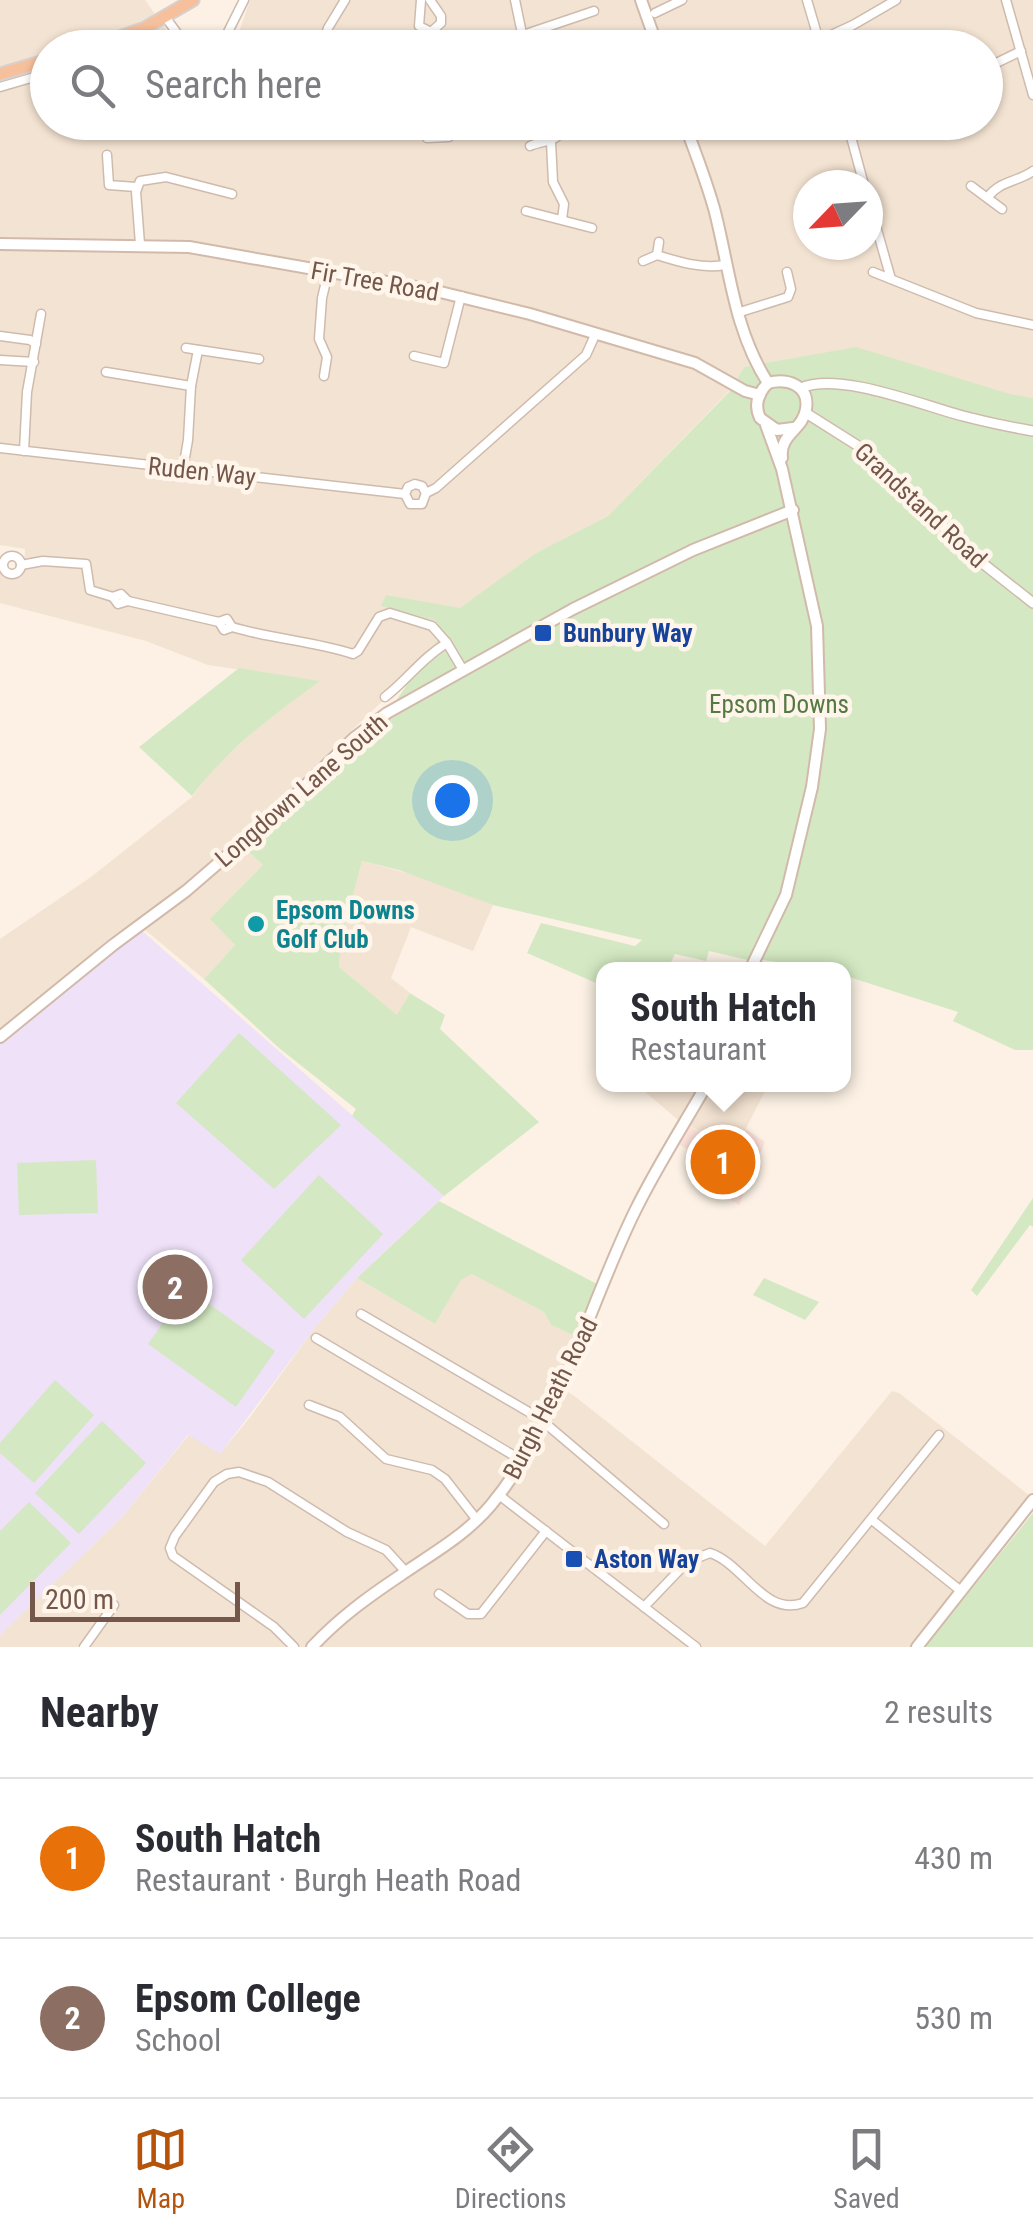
<!DOCTYPE html>
<html lang="en">
<head>
<meta charset="utf-8">
<style>
	body { margin:0; font-family:"Roboto Condensed",sans-serif; background:#f7f7f7; color:#2b2b33 }
	.compass { position:absolute; left:793px; top:170px; width:90px; height:90px; border-radius:50%; background:#fff; box-shadow:0 2px 8px #0004; rotate:245deg }
	.scale { position:absolute; left:30px; bottom:25px; width:210px; box-sizing:border-box; padding-left:10px; border:5px solid #74574a; border-top:0; font-size:28px; line-height:35px; white-space:nowrap; color:#74574a; -webkit-text-stroke:8px #fff5ea; paint-order:stroke }
	.you { position:absolute; left:452px; top:800px; width:35px; height:35px; margin:-25px; border:8px solid #fff; border-radius:50%; background:#1a73e8; box-shadow:0 0 0 15px #1a73e833 }
	.badge { display:grid; place-items:center; width:65px; height:65px; border-radius:50%; background:#b45309; color:#fff; font-size:32px; font-weight:700 }
	.pin { position:absolute; translate:-50% -50%; border:5px solid #fff; box-shadow:0 2px 10px #0006 }
	.popup { position:absolute; left:596px; top:962px; width:255px; height:130px; box-sizing:border-box; display:grid; place-content:center; border-radius:20px; background:#fff; filter:drop-shadow(0 2px 8px #0005); font-size:32px; white-space:nowrap; color:#7c7c81 }
	.popup b { font-size:38px; color:#2b2b33 }
	.popup::after { content:''; position:absolute; left:50%; top:100%; margin-left:-20px; border:20px solid transparent; border-top-color:#fff }
	.list { margin:0; padding:0; list-style:none }
	h2 { display:flex; justify-content:space-between; align-items:center; height:130px; margin:0; padding:0 40px; font-size:42px }
	h2 small { font-size:32px; font-weight:400; color:#7c7c81 }
	.list li { display:grid; grid-template-columns:65px 1fr auto; gap:30px; align-items:center; box-sizing:border-box; height:160px; padding:0 40px; border-top:2px solid #e1e1e2 }
	.list b { display:block; font-size:38px; white-space:nowrap }
	.list p { margin:0; font-size:32px; white-space:nowrap; color:#7c7c81 }
	.list em { font-size:32px; font-style:normal; color:#7c7c81 }
	.icon { flex:none; width:55px; height:55px; fill:none; stroke:currentColor; stroke-width:2; stroke-linecap:round; stroke-linejoin:round }
	.map { position:relative; flex:none; width:1033px; height:1647px; overflow:hidden }
	.search { position:absolute; background:#fff; box-shadow:0 2px 8px #0004; left:30px; right:30px; top:30px; height:110px; display:flex; align-items:center; gap:25px; box-sizing:border-box; padding:0 35px; border-radius:55px; color:#7c7c81; font-size:38px }
	.sheet { height:450px; background:#fff }
	nav { display:flex; justify-content:space-around; align-items:center; box-sizing:border-box; height:140px; border-top:2px solid #e1e1e2; background:#fff; font-size:28px; color:#7c7c81 }
	nav a { display:grid; justify-items:center; gap:5px }
	nav .on { color:#b45309 }
	.map>svg:first-child { display:block }
	.residential { fill:#f3e3d2; fill-rule:evenodd }
	.commercial { fill:#fce1d8 }
	.education { fill:#eee1f8 }
	.green { fill:#d4e9c3 }
	.lines { fill:none; stroke-linecap:round; stroke-linejoin:round }
	.minor-casing { stroke:#cfbbae; stroke-width:11 }
	.tertiary-casing { stroke:#cfbbae; stroke-width:12 }
	.secondary-casing { stroke:#d2baab; stroke-width:14 }
	.trunk-casing { stroke:#d8d0cc; stroke-width:15 }
	.minor { stroke:#fff; stroke-width:8 }
	.tertiary { stroke:#fff; stroke-width:9 }
	.secondary { stroke:#fff; stroke-width:10 }
	.trunk { stroke:#f7c09c; stroke-width:11 }
	.transit-dot { fill:#1a4fb4; stroke:#fff5ea; stroke-width:4 }
	.culture-dot { fill:#0f9aa8; stroke:#fff5ea; stroke-width:4 }
	.labels { text-anchor:middle; stroke-width:9; stroke-linejoin:round; paint-order:stroke }
	.street-label { font-size:25px; fill:#74574a; stroke:#fff5ea }
	.transit-label { font-size:25px; font-weight:bold; fill:#164399; stroke:#fff5ea; text-anchor:start }
	.park-label { font-size:25px; fill:#557942; stroke:#fff5ea }
	.culture-label { font-size:25px; font-weight:bold; fill:#0d838f; stroke:#fff5ea; text-anchor:start }
</style>
</head>
<body>
<div class="map">
<svg width="1033" height="1647" viewBox="0 0 1033 1647">
	<rect width="100%" height="100%" fill="#fcf1e4"/>
	<g class="residential">
		<path d="M0,0H145L170,35L174,47L48,48V122H986V48L234,47L250,0H1033V398L775,363L744,367L729,391L608,516L536,553L237,841L187,885L111,937L0,1031V939L91,877L192,797L213,768L268,719L319,681L208,665L146,641L0,603V573L11,575L24,569L25,549L0,545ZM808,185H868V245H808Z"/>
		<polygon points="244,847 263,865 211,919 235,945 204,979 144,929"/>
		<polygon points="362,861 433,880 493,905 473,951 411,927 391,978 410,993 397,1016 339,967 341,940"/>
		<polygon points="637,1085 768,1085 735,1150 677,1119"/>
		<polygon points="472,1273 544,1312 551,1325 575,1336 556,1385 573,1395 765,1546 892,1391 899,1393 1030,1496 911,1647 0,1647 0,1635 122,1517 189,1435 220,1454 251,1416 314,1329 357,1278 435,1324 461,1280"/>
	</g>
	<polygon class="commercial" points="689,1126 734,1150 746,1129 765,1142 739,1205 718,1192 689,1150 678,1144"/>
	<polygon class="education" points="141,930 444,1196 357,1278 314,1329 220,1454 188,1435 122,1517 0,1635 0,1043"/>
	<g class="green">
		<polygon points="856,347 1010,394 1033,398 1033,1050 1015,1050 953,1021 958,1012 846,976 843,980 843,970 799,969 809,967 750,958 748,960 709,951 706,961 675,954 668,969 603,970 603,986 527,953 541,923 635,946 642,940 493,905 399,870 362,861 341,940 339,967 397,1015 410,993 445,1015 440,1029 539,1122 444,1196 352,1116 356,1109 279,1048 204,979 235,945 210,919 263,865 244,847 260,839 374,733 443,632 435,620 381,606 386,595 460,608 536,553 608,516 729,392 744,367"/>
		<path d="M239,668L320,681C273,715 227,749 192,796L139,747Z"/>
		<polygon points="239,1033 341,1125 274,1189 176,1103"/>
		<polygon points="96,1160 98,1213 19,1215 17,1163"/>
		<polygon points="319,1175 383,1234 304,1319 241,1260"/>
		<polygon points="1033,1198 1033,1227 1030,1225 977,1296 971,1290"/>
		<polygon points="439,1201 597,1284 575,1336 551,1325 544,1312 472,1274 461,1280 435,1324 357,1278"/>
		<polygon points="764,1278 819,1302 805,1320 753,1295"/>
		<polygon points="187,1288 275,1351 236,1407 148,1344"/>
		<polygon points="55,1380 94,1415 34,1483 0,1453 0,1443"/>
		<polygon points="102,1421 146,1463 79,1534 35,1493"/>
		<polygon points="29,1502 71,1543 0,1615 0,1531"/>
		<polygon points="1033,1513 1033,1647 925,1647"/>
	</g>
	<g class="lines">
		<defs>
			<g id="minor">
				<polyline points="421,0 419,26 431,32 441,23 441,16 430,0"/>
				<polyline points="515,0 525,48"/>
				<polyline points="807,0 817,34 825,48"/>
				<polyline points="1006,0 1033,95"/>
				<polyline points="655,13 682,0"/>
				<polyline points="166,18 188,48"/>
				<polyline points="523,35 594,11"/>
				<polyline points="220,48 244,0"/>
				<polyline points="322,48 328,28 345,0"/>
				<polyline points="803,48 853,25 896,0"/>
				<polyline points="986,68 1021,51"/>
				<polyline points="0,87 48,73"/>
				<polyline points="120,122 123,134"/>
				<polyline points="847,122 864,185"/>
				<polyline points="258,125 345,122"/>
				<polyline points="427,138 449,137 460,122"/>
				<polyline points="551,142 553,182 564,204 562,219"/>
				<path d="M530,146C545,139 561,144 564,122"/>
				<polyline points="107,155 109,185 136,187"/>
				<polyline points="971,186 1002,209"/>
				<path d="M988,197C999,181 1018,182 1033,171"/>
				<polyline points="868,198 891,279"/>
				<polyline points="526,211 592,228"/>
				<path d="M659,242L657,255C679,262 702,269 725,265"/>
				<polyline points="140,244 136,192 140,181 166,177 232,194"/>
				<polyline points="643,261 657,255"/>
				<polyline points="873,272 976,313 1033,325"/>
				<polyline points="737,313 788,297 791,289 787,272"/>
				<polyline points="0,336 30,340 36,344"/>
				<polyline points="186,348 259,359"/>
				<polyline points="414,356 444,363 461,296"/>
				<polyline points="0,360 34,362"/>
				<polyline points="106,372 191,386 188,440 183,469"/>
				<polyline points="324,376 327,357 319,339 322,298 328,273"/>
				<polyline points="191,386 198,350"/>
				<polyline points="0,448 405,494 408,487 415,484 422,486 426,493"/>
				<polyline points="24,451 27,392 41,314"/>
				<polyline points="405,494 410,504 422,504 426,493 436,488 586,355 596,333"/>
				<circle cx="12" cy="565" r="9"/>
				<polyline points="21,565 43,561 86,564 90,590 113,597 121,594 128,601"/>
				<polyline points="113,597 118,604 128,601 219,622 227,619 232,627"/>
				<path d="M219,622L224,630L232,627C272,639 313,641 353,654L358,651L379,617L390,613L432,626L447,643L463,670"/>
				<path d="M385,697C407,680 423,657 447,643"/>
				<polyline points="361,1314 539,1418 664,1524"/>
				<polyline points="316,1338 523,1461"/>
				<polyline points="309,1405 340,1417 386,1459 432,1470 445,1479 477,1520"/>
				<polyline points="499,1495 696,1647"/>
				<polyline points="872,1520 961,1591"/>
				<polyline points="439,1594 468,1614 481,1614 546,1531"/>
				<path d="M644,1607L687,1562L710,1553C744,1564 764,1617 803,1603L939,1435"/>
				<polyline points="84,1647 114,1605"/>
				<polyline points="294,1647 274,1627 173,1556 170,1548 175,1536 214,1482 227,1474 239,1472 268,1482 347,1532 386,1550 406,1572"/>
			</g>
			<g id="tertiary">
				<path d="M801,388C839,371 924,406 963,416C986,422 1010,427 1033,431"/>
				<polyline points="806,413 863,449 976,558 1033,603"/>
			</g>
			<g id="secondary">
				<polyline points="641,0 658,48"/>
				<path d="M684,122C695,152 707,182 715,212C730,271 734,330 768,383"/>
				<polyline points="0,244 189,247 432,290 530,314 695,363 745,391 760,395"/>
				<path d="M782,458C779,434 803,430 806,409C810,385 787,378 768,383C758,393 754,405 760,418L777,430L793,428"/>
				<polyline points="750,970 786,895 812,787 820,729 817,626 782,469 766,425"/>
				<polyline points="0,1037 113,945 186,891 280,810 354,738 387,713 573,609 693,550 793,510"/>
				<path d="M312,1647C339,1618 368,1597 401,1575C433,1553 466,1535 491,1505C560,1422 588,1306 635,1211C656,1168 683,1126 707,1084"/>
				<polyline points="917,1647 1033,1500"/>
			</g>
			<g id="trunk">
				<polyline points="88,48 145,28 193,0"/>
				<polyline points="0,74 48,60"/>
			</g>
		</defs>
		<use href="#minor" class="minor-casing"/>
		<use href="#tertiary" class="tertiary-casing"/>
		<use href="#secondary" class="secondary-casing"/>
		<use href="#trunk" class="trunk-casing"/>
		<use href="#minor" class="minor"/>
		<use href="#tertiary" class="tertiary"/>
		<use href="#secondary" class="secondary"/>
		<use href="#trunk" class="trunk"/>
	</g>
	<g class="transit-dot">
		<rect x="533" y="623" width="20" height="20" rx="5"/>
		<rect x="564" y="1549" width="20" height="20" rx="5"/>
	</g>
	<circle class="culture-dot" cx="256" cy="924" r="10"/>
	<g class="labels">
		<g class="street-label">
			<text transform="translate(375 281) rotate(10)" y="9">Fir Tree Road</text>
			<text transform="translate(202 471) rotate(6)" y="9">Ruden Way</text>
			<text transform="translate(921 505) rotate(43)" y="9">Grandstand Road</text>
			<text transform="translate(301 790) rotate(-41)" y="9">Longdown Lane South</text>
			<text transform="translate(550 1398) rotate(-63)" y="9">Burgh Heath Road</text>
		</g>
		<g class="transit-label">
			<text x="563" y="642">Bunbury Way</text>
			<text x="594" y="1568">Aston Way</text>
		</g>
		<g class="park-label">
			<text x="779" y="713">Epsom Downs</text>
		</g>
		<g class="culture-label">
			<text x="276" y="919">Epsom Downs<tspan x="276" dy="29">Golf Club</tspan></text>
		</g>
	</g>
</svg>
<svg class="compass" viewBox="-18 -18 36 36"><path d="M0-13l5 13h-10z" fill="#e53935"/><path d="M0 13l5-13h-10z" fill="#7c7c81"/></svg>
<div class="scale">200 m</div>
<div class="you"></div>
<div class="pin badge" style="left:723px;top:1162px;background:#e8710a">1</div>
<div class="popup"><b>South Hatch</b>Restaurant</div>
<div class="pin badge" style="left:175px;top:1287px;background:#8d6e63">2</div>
<div class="search"><svg class="icon" aria-label="search" viewBox="0 0 24 24"><circle cx="10" cy="10" r="6"/><path d="M15 15l6 6"/></svg>Search here</div>
</div>
<section class="sheet">
<h2>Nearby<small>2 results</small></h2>
<ul class="list">
<li><span class="badge" style="background:#e8710a">1</span><div><b>South Hatch</b><p>Restaurant · Burgh Heath Road</p></div><em>430 m</em></li>
<li><span class="badge" style="background:#8d6e63">2</span><div><b>Epsom College</b><p>School</p></div><em>530 m</em></li>
</ul>
</section>
<nav>
<a class="on"><svg class="icon" aria-label="map" viewBox="0 0 24 24"><path d="M3 6l6-2 6 2 6-2v14l-6 2-6-2-6 2zM9 4v14M15 6v14"/></svg>Map</a>
<a><svg class="icon" aria-label="directions" viewBox="0 0 24 24"><path d="M12 3l9 9-9 9-9-9zM9 14v-3h6M13 9l2 2-2 2"/></svg>Directions</a>
<a><svg class="icon" aria-label="saved" viewBox="0 0 24 24"><path d="M7 4h10v16l-5-4-5 4z"/></svg>Saved</a>
</nav>
</body>
</html>
